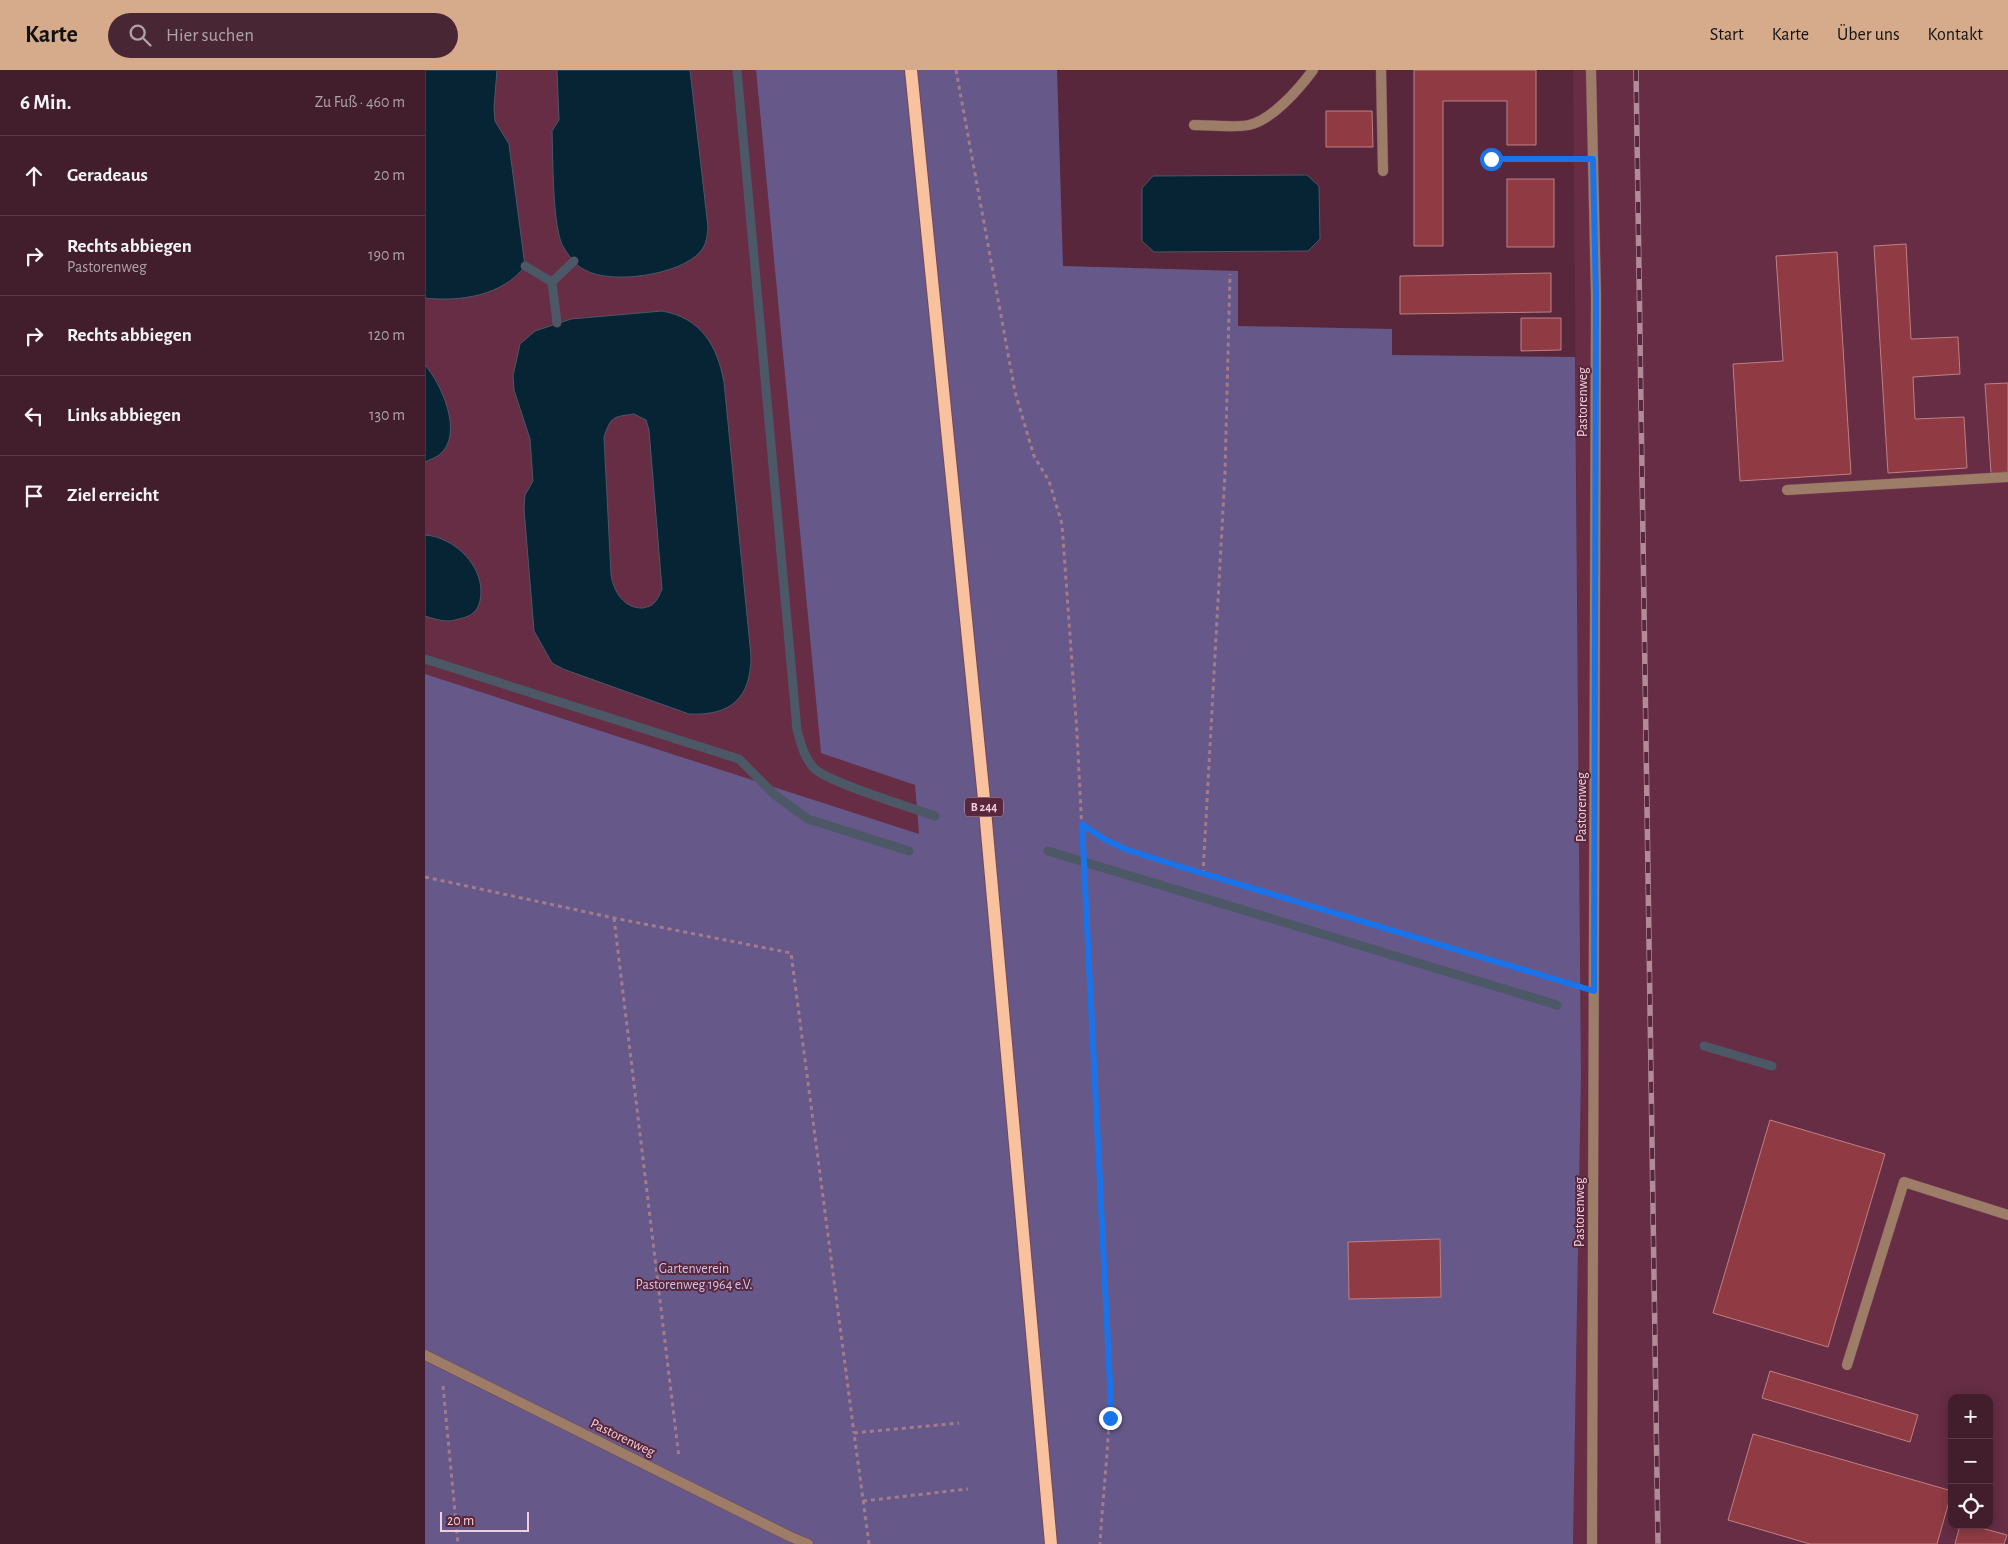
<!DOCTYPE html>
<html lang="de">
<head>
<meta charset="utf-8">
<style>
	body { margin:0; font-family:"Alegreya Sans",sans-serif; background:#492634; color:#f1f3f6 }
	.controls { position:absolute; right:15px; bottom:15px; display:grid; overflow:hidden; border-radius:10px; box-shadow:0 2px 12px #0003 }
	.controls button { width:45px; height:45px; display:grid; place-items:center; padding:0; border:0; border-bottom:1px solid #5a3b48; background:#421d2c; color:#f1f3f6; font:25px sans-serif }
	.scale { position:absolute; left:15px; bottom:12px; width:89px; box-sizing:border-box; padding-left:5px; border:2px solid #f1d0db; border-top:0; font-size:14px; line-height:18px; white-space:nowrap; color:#f1d0db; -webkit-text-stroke:4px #58273b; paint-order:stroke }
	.stop { position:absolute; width:15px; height:15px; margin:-11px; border:4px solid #1a73e8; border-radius:50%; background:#fff }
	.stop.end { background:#1a73e8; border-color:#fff; box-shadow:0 1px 5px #0008 }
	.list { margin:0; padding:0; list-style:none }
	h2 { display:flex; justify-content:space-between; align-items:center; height:65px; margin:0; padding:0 20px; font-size:21px }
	h2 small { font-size:16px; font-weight:400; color:#aea2a9 }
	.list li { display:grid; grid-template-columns:32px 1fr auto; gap:15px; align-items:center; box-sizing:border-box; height:80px; padding:0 20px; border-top:1px solid #5a3b48 }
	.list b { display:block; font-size:19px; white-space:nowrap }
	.list p { margin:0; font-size:16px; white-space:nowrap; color:#aea2a9 }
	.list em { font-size:16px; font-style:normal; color:#aea2a9 }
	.icon { flex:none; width:28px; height:28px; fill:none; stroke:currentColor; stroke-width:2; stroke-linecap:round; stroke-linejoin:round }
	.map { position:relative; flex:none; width:1583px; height:1474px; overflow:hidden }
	header { display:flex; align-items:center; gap:30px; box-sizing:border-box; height:70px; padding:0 25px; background:#d6ab8b; color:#111 }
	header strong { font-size:24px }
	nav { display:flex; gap:28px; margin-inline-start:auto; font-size:18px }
	.search { width:350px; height:45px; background:#492634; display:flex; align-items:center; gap:12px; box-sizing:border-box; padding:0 18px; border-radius:28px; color:#aea2a9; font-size:19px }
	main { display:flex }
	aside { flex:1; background:#421d2c }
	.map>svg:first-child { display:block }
	.built { fill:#662d45; fill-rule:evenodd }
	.green { fill:#66598a }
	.water { fill:#062434; stroke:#4c5866; fill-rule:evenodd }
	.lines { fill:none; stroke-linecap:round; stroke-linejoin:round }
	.stream { stroke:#4c5866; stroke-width:9 }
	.building { fill:#903b44; stroke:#be8083 }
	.service-casing { stroke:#744558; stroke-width:11 }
	.minor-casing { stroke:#744558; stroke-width:11 }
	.primary-casing { stroke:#744558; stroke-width:14 }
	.path { stroke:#a47b8b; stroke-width:3; stroke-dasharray:4 4; stroke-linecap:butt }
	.service { stroke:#9d7d67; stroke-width:10 }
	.minor { stroke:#9d7d67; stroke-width:10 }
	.primary { stroke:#f7c29d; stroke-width:12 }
	.rail-casing { stroke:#b28b99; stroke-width:5.5 }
	.rail { stroke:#58273b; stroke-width:4; stroke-dasharray:11; stroke-linecap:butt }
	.route { stroke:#1a73e8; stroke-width:6 }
	.labels { text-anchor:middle; stroke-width:4; stroke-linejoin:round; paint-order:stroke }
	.shield { fill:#58273b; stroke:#c39dab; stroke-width:1 }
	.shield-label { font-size:12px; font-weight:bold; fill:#f1d0db }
	.street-label { font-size:14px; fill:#f1d0db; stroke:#58273b }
	.park-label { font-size:14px; fill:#cfc6ef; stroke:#58273b }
</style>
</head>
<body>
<header>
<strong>Karte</strong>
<div class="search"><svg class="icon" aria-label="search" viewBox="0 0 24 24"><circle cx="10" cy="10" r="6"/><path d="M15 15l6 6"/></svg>Hier suchen</div>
<nav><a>Start</a><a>Karte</a><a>Über uns</a><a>Kontakt</a></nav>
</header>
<main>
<aside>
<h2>6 Min.<small>Zu Fuß · 460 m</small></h2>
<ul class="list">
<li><svg class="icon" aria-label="ahead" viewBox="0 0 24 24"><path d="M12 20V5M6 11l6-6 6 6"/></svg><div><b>Geradeaus</b></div><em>20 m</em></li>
<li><svg class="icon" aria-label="right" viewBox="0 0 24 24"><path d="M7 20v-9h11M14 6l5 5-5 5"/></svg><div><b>Rechts abbiegen</b><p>Pastorenweg</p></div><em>190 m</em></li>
<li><svg class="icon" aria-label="right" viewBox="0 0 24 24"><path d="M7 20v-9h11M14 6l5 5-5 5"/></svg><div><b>Rechts abbiegen</b></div><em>120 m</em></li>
<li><svg class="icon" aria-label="left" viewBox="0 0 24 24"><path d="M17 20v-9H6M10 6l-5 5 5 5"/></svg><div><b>Links abbiegen</b></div><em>130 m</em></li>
<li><svg class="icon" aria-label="arrive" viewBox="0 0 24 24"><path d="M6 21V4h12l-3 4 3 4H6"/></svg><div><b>Ziel erreicht</b></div></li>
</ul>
</aside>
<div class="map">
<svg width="1583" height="1474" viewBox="0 0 1583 1474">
	<rect width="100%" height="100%" fill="#58273b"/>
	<g class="built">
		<polygon points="0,0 331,0 396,682 490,715 494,765 0,604"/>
		<path d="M1148,0H1583V1474H1148L1156,1006ZM1527,1328H1564V1455H1527Z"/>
	</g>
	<polygon class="green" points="331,0 632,0 638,196 813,201 813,256 967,259 967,285 1150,287 1156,1006 1148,1474 0,1474 0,604 494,764 490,715 396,683"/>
	<g class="water">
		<path d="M0,0H72L69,37L70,51L84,74L100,196C78,226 34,232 0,228Z"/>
		<path d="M132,0H265L283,157C282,166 282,174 275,182C255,205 186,215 160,200C151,196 144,186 139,178C127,161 128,85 127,61L134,50Z"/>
		<polygon points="882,105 894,116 895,169 883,181 729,182 717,171 717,118 728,106"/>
		<path d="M237,241C276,248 292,275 299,312L326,586C326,628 306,646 264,644L138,599L127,593L109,561L99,439L100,425L108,411L105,369L89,320L88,306L95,274L110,261L146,249ZM209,344L221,350L224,360L237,519C235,523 233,530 229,533C227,536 222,537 218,538C199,539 188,521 186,504L179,367C186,346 188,347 209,344Z"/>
		<path d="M0,295C16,313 40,365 14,385C10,388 4,390 0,392Z"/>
		<path d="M0,465C30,467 62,498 55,531C52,541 48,545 38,548C33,549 27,551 23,551C15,551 7,548 0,546Z"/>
	</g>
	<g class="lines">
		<g class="stream">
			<path d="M312,0L372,660C376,673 379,688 389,698C401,712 488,738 510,746"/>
			<polyline points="100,196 127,212"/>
			<polyline points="127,212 132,253"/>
			<polyline points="127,212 149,191"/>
			<polyline points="0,589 314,689 350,725 383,749 484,781"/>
			<polyline points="623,781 1132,935"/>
			<polyline points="1279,976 1347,996"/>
		</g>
	</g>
	<g class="building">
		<polygon points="989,0 1111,0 1111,75 1082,75 1082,31 1018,31 1018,176 989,176"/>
		<polygon points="901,41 947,41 948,77 901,77"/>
		<rect x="1082" y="109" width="47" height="68"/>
		<polygon points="1481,174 1486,269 1533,267 1535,304 1488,307 1490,349 1539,347 1542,398 1463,403 1449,176"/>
		<polygon points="1412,182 1426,404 1315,411 1308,294 1358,291 1351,186"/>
		<polygon points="1126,203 1126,242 975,244 975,206"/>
		<polygon points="1096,248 1136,248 1136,280 1096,281"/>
		<polygon points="1583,313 1583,402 1566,403 1560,314"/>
		<polygon points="1345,1050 1460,1084 1403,1277 1288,1243"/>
		<polygon points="1015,1169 1016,1227 924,1229 923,1172"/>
		<polygon points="1345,1301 1493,1345 1485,1372 1337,1328"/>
		<polygon points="1328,1364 1527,1421 1512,1474 1385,1474 1303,1450"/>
		<polygon points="1535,1455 1545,1455 1582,1465 1579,1474 1530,1474"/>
	</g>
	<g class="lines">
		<defs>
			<g id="service">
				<polyline points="956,0 958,101"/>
				<path d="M769,55C784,55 811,58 824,55C847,50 874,19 888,0"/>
				<polyline points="1362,420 1583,407"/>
				<polyline points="1422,1295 1479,1112 1583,1145"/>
			</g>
			<g id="minor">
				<polyline points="1166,0 1171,226 1167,1474"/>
				<polyline points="0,1285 366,1467 383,1474"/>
			</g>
			<polyline id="primary" points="486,0 559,729 626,1474"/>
		</defs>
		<use href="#service" class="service-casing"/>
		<use href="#minor" class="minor-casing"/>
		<use href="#primary" class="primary-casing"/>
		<g class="path">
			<path d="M531,0L590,322L609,386L624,411L637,454L652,663L685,1314C685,1368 678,1421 675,1474"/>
			<polyline points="1066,89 1148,89"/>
			<path d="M657,754C689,776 716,784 753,796L1149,915"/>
			<polyline points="778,804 800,403 805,204"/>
			<polyline points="0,807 189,848 366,883 429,1363"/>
			<polyline points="189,848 254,1388"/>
			<polyline points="18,1316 33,1474"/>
			<polyline points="438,1431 543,1419"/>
			<polyline points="444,1474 429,1363 534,1353"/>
		</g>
		<use href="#service" class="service"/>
		<use href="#minor" class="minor"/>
		<use href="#primary" class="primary"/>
		<defs>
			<polyline id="rail" points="1211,0 1233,1474"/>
		</defs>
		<use href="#rail" class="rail-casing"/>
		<use href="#rail" class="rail"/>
	</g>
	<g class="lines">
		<polyline class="route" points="685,1348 685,1314 657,754 679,769 700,779 753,796 1169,921 1171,226 1168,89 1066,89"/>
	</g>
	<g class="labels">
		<rect class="shield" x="540" y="727.5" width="38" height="19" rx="4"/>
		<g class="shield-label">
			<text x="559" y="741">B 244</text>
		</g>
		<g class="street-label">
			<text transform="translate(1157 332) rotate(-90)" y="5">Pastorenweg</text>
			<text transform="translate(1156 737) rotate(-90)" y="5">Pastorenweg</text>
			<text transform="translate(1154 1142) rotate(-90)" y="5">Pastorenweg</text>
			<text transform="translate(198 1367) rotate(26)" y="5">Pastorenweg</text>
		</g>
		<g class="park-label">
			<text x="269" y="1203">Gartenverein<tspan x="269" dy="16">Pastorenweg 1964 e.V.</tspan></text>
		</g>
	</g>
</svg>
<div class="controls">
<button>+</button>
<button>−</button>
<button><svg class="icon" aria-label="locate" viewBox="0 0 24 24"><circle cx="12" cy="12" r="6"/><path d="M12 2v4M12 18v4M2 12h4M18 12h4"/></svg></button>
</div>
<div class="scale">20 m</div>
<div class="stop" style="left:1066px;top:89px"></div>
<div class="stop end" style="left:685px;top:1348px"></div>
</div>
</main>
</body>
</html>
